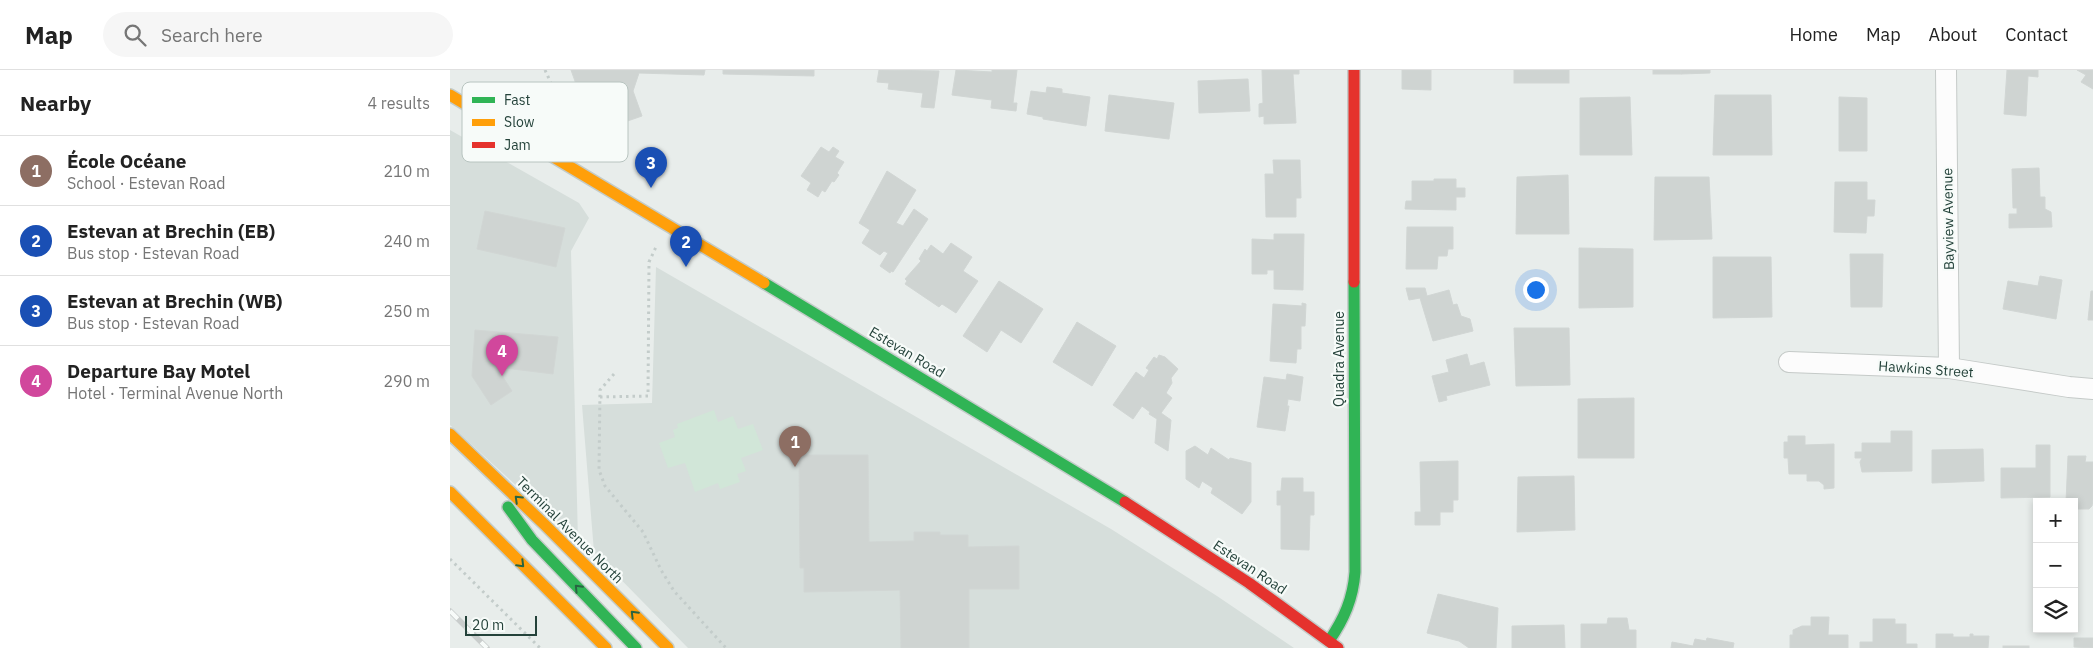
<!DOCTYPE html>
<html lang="en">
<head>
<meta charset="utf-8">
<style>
	body { margin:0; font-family:"IBM Plex Sans",sans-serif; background:#f6f6f6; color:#222 }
	.controls { position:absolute; right:15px; bottom:15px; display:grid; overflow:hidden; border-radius:0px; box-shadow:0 2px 8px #0003 }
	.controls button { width:45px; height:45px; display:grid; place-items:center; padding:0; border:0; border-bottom:1px solid #e0e0e0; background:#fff; color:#222; font:25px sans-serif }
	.scale { position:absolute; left:15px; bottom:12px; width:72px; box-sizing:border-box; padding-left:5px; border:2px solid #24423a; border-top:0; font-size:14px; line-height:18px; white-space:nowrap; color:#24423a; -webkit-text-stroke:4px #f7fbf9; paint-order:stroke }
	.you { position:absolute; left:1085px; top:219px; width:18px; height:18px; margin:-12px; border:4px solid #fff; border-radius:50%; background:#1a73e8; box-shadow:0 0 0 8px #1a73e833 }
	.badge { display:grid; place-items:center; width:32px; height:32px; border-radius:50%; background:#b45309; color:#fff; font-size:16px; font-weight:700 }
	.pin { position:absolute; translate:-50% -41px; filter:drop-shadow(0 1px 2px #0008) }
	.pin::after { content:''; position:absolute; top:26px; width:18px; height:15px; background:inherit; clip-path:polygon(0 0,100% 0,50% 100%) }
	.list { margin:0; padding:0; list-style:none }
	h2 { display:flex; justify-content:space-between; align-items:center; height:65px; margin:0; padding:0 20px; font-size:21px }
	h2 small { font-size:16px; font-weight:400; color:#767676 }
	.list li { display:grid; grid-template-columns:32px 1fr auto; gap:15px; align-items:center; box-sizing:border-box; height:70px; padding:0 20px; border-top:1px solid #e0e0e0 }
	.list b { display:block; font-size:19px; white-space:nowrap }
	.list p { margin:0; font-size:16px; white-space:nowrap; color:#767676 }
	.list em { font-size:16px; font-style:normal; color:#767676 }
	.icon { flex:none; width:28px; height:28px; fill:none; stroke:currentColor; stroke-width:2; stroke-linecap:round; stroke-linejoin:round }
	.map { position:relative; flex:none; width:1643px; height:578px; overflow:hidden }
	header { display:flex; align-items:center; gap:30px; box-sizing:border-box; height:70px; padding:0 25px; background:#fff; border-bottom:1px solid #e0e0e0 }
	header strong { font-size:24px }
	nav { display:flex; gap:28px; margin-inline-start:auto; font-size:18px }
	.search { width:350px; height:45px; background:#f6f6f6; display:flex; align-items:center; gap:12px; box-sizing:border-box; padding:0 18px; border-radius:28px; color:#767676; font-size:19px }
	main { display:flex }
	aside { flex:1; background:#fff }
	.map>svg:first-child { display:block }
	.built { fill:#d6dedb }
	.green { fill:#d1e6d8 }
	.building { fill:#cfd4d2; stroke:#d1d6d4 }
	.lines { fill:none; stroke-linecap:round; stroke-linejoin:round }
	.street-casing { stroke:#c5cac8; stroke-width:22 }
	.fast-casing { stroke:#c3cbc8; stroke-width:14 }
	.slow-casing { stroke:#c3cbc8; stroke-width:14 }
	.jam-casing { stroke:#c3cbc8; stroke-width:14 }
	.path { stroke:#c3ccca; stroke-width:3; stroke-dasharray:2.5 4; stroke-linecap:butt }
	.street { stroke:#fcfcfc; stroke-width:20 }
	.fast { stroke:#30b455; stroke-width:11 }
	.slow { stroke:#ff9f0a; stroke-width:11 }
	.jam { stroke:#e5322d; stroke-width:11 }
	.rail-casing { stroke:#c9cdcc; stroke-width:5.5 }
	.rail { stroke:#f7fbf9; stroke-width:4; stroke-dasharray:11; stroke-linecap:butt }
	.oneway { stroke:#286442 }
	.labels { text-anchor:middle; stroke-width:4.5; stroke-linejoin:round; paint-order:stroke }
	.street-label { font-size:14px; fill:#24423a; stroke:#f7fbf9 }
	.key { fill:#f7fbf9; stroke:#b8c4c0; stroke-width:1 }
	.key-label { font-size:14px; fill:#24423a }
</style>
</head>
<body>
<header>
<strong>Map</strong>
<div class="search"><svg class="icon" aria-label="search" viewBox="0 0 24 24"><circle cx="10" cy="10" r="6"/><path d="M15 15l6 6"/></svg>Search here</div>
<nav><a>Home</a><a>Map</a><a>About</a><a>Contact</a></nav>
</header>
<main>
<aside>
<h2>Nearby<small>4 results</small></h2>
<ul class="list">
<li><span class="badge" style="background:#8d6e63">1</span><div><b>École Océane</b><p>School · Estevan Road</p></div><em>210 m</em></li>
<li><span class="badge" style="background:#1a4fb4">2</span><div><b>Estevan at Brechin (EB)</b><p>Bus stop · Estevan Road</p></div><em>240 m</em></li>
<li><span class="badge" style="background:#1a4fb4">3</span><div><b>Estevan at Brechin (WB)</b><p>Bus stop · Estevan Road</p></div><em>250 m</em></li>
<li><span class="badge" style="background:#d1479c">4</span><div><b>Departure Bay Motel</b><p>Hotel · Terminal Avenue North</p></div><em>290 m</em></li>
</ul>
</aside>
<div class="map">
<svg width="1643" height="578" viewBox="0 0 1643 578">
	<rect width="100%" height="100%" fill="#e8edeb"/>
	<g class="built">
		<polygon points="0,60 129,133 139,148 121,181 128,472 0,355"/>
		<polygon points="206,197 661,459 767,526 844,578 238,578 144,482 132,335 202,333"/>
	</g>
	<polygon class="green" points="264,340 268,352 283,346 288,359 303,354 313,380 291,388 296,401 287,404 290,412 270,419 268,413 245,422 235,393 218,398 209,373 225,367 223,360 228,358 227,354"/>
	<g class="building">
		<polygon points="121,0 255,0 254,5 189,3 183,21 192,46 166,55 163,48 141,56"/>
		<polygon points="273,0 364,0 364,6 273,4"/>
		<polygon points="429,0 489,1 484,38 471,37 473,23 438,19 439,13 427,12"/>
		<polygon points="506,0 542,2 542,0 567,0 563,33 567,33 566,41 541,38 542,30 502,25"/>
		<polygon points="812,0 849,0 849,4 843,4 846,53 814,54 814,46 809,47 809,34 813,33"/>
		<polygon points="952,0 981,0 981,20 952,19"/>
		<rect x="1064" y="0" width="55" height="13"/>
		<rect x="1203" y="0" width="28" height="4"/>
		<polygon points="1231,0 1260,0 1260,3 1231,4"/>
		<polygon points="1557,0 1588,0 1588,7 1578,6 1576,46 1554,44"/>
		<polygon points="1627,0 1643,0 1643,19 1631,12 1636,5"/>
		<polygon points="798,9 800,41 749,43 748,11"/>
		<polygon points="597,17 612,19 612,23 640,27 636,56 593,49 593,47 577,44 581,21 596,23"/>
		<polygon points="659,25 724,33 719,69 655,61"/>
		<polygon points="1265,25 1321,25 1322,85 1263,85"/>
		<polygon points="1180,27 1182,85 1130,85 1130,28"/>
		<polygon points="1389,27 1417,28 1417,81 1389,81"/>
		<polygon points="371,77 379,82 383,77 389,81 385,87 394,92 387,103 389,105 384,112 382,111 375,122 372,120 368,127 357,120 361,113 351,106"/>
		<polygon points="823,90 850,90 851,128 846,128 846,147 816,147 815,104 824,104"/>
		<polygon points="1589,98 1590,127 1595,127 1595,139 1601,142 1602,157 1559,158 1559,144 1567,144 1567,138 1563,138 1562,99"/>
		<polygon points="437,101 466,120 446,153 453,156 464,139 478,149 443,202 441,201 440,203 430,196 438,183 434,181 430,185 412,173 420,160 409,153"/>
		<polygon points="1118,105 1119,164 1066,164 1067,107"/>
		<polygon points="1205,107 1259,107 1262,169 1204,170"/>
		<polygon points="984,109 1006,109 1006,118 1015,118 1015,127 1006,127 1006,140 955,139 956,131 962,131 962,111 984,111"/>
		<polygon points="1385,112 1417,112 1417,130 1425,130 1424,146 1417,146 1416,163 1384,162"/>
		<polygon points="35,141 115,158 106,197 27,179"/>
		<polygon points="957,157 1003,157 1003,179 998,179 997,186 988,186 987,199 956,199"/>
		<polygon points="824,164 854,164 853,220 824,219 824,200 817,200 817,204 802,204 802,169 824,170"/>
		<polygon points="501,173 522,187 513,201 528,211 506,243 492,234 489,237 455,214 457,211 455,209 471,191 469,189 475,179 477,181 481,175 493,184"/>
		<polygon points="1129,178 1183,179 1183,237 1129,238"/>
		<polygon points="1400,184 1433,184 1432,237 1401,237"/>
		<polygon points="1263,187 1321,187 1322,247 1263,248"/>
		<polygon points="1590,206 1612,210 1606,249 1553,239 1558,211 1588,216"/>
		<polygon points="549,211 593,239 571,273 551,260 537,282 513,266"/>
		<polygon points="956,218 975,218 977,226 999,220 1003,235 1007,234 1011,246 1020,249 1023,261 983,271 970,228 959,230"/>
		<polygon points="1641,221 1643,221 1643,250 1638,250"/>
		<polygon points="852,233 856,234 855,256 851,256 851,279 847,279 846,293 820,291 823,234 852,236"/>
		<polygon points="627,252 666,276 642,316 603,292"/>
		<polygon points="1064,258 1119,258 1120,315 1066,316"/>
		<polygon points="25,260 108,267 103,304 55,298 53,307 62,321 41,335 22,306"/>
		<polygon points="1017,284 1020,296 1034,292 1040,315 996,326 997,330 989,332 982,306 999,302 996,290"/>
		<polygon points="709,285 715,287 728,299 721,308 722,313 716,323 722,328 711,343 721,350 718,381 705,373 707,349 699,344 700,342 692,336 683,349 663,335 686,302 694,308 699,300 696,298 704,287 707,289"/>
		<polygon points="837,304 853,307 850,331 838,329 837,336 839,336 835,361 807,357 814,307 836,310"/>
		<polygon points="1184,328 1184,388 1128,388 1128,329"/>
		<polygon points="1441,361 1462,361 1462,401 1412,402 1410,392 1412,388 1405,388 1405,382 1412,382 1412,373 1441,373"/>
		<polygon points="1338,366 1355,366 1355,375 1384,374 1384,418 1374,419 1374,415 1369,411 1357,411 1357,404 1339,404 1338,388 1334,388 1334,372 1338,372"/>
		<polygon points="1586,375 1600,375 1600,427 1551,428 1551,398 1586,398"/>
		<polygon points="745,376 758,385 761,378 779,390 780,388 801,393 801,432 792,444 761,423 763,418 752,411 749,418 736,409 736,381"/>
		<polygon points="1533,379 1534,411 1482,413 1482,380"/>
		<polygon points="349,385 418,385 419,472 464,471 464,462 490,462 490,465 518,465 518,477 569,476 569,519 519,519 519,578 451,578 450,520 354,522 354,498 350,498"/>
		<polygon points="1618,386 1636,386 1635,392 1643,392 1643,430 1642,436 1639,439 1624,439 1624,432 1616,432"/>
		<polygon points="1008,391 1008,430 1003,430 1003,442 990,442 990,455 965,455 965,442 971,442 970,392"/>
		<polygon points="1124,406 1125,460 1067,462 1068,407"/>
		<polygon points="832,408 853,408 853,422 864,422 864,445 860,445 859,480 831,479 831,435 827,435 827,421 831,421"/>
		<polygon points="988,524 1048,538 1046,578 1019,578 1009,571 977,563"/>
		<polygon points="1361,547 1379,547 1378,565 1398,565 1398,578 1340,578 1340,565 1343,565 1343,560 1352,556 1361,556"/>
		<polygon points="1158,548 1177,548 1179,560 1186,560 1186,578 1131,578 1131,554 1157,554"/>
		<polygon points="1423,549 1445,549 1445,554 1456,554 1456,574 1467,574 1467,578 1410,578 1410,572 1423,572"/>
		<polygon points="1114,555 1115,578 1062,578 1062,556"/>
		<polygon points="1486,564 1503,564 1503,567 1520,567 1520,564 1523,564 1523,566 1539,566 1538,578 1486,578"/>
		<polygon points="1257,568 1284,573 1283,578 1221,578 1222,572 1243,576 1245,569 1256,571"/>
		<polygon points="1624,568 1643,568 1643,578 1624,577"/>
		<rect x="1553" y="576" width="26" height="2"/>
	</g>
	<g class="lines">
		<defs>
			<g id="street">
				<polyline points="1496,0 1499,298"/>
				<polyline points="1339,292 1499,298 1619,317 1643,319"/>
			</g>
			<g id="fast">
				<polyline points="314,213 675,432"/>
				<polyline points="58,437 82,470 186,578"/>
				<path d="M879,571C894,549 903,529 905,502L904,212"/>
			</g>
			<g id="slow">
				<polyline points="0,25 314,213"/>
				<polyline points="0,364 96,456 218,578"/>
				<polyline points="0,422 156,578"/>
			</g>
			<g id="jam">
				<polyline points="904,0 904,212"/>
				<polyline points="675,432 799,513 888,578"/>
			</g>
		</defs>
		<use href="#street" class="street-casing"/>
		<use href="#fast" class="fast-casing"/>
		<use href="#slow" class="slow-casing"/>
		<use href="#jam" class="jam-casing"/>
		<g class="path">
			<polyline points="95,0 106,24 133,62"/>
			<polyline points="164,304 150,320 149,400 155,416 193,462 211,500 224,521 276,578"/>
			<polyline points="150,327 198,326 199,192 206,177"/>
			<polyline points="0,489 90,578"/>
		</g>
		<use href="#street" class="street"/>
		<use href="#fast" class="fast"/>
		<use href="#slow" class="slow"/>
		<use href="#jam" class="jam"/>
		<defs>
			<polyline id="rail" points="0,541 37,578"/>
		</defs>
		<use href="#rail" class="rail-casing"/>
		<use href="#rail" class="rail"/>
	</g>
	<defs><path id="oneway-chevron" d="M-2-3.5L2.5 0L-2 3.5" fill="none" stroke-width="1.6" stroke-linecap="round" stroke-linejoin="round" transform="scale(1.25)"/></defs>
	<g class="oneway">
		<use href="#oneway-chevron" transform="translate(68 429) rotate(-136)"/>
		<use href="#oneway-chevron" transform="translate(71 494) rotate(45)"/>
		<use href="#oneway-chevron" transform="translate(128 518) rotate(-134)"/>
		<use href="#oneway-chevron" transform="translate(184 544) rotate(-135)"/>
	</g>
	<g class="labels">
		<g class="street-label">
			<text transform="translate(1498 149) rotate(-91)" y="5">Bayview Avenue</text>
			<text transform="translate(457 282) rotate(31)" y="5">Estevan Road</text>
			<text transform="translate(889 289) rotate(-90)" y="5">Quadra Avenue</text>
			<text transform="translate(1476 299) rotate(4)" y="5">Hawkins Street</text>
			<text transform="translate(120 460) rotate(45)" y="5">Terminal Avenue North</text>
			<text transform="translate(800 497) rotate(34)" y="5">Estevan Road</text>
		</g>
	</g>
	<rect x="12" y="12" width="166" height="80" rx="8" class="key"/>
	<rect x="22" y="27" width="23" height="6" fill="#30b455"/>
	<rect x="22" y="49" width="23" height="7" fill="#ff9f0a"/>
	<rect x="22" y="72" width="23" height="6" fill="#e5322d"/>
	<g class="key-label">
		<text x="54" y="35">Fast</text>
		<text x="54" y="57">Slow</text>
		<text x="54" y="80">Jam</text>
	</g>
</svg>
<div class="controls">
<button>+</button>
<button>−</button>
<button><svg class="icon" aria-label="layers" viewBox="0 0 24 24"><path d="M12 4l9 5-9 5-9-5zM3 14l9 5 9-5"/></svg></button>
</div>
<div class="scale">20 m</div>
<div class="you"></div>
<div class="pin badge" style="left:345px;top:397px;background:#8d6e63">1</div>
<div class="pin badge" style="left:236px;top:197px;background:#1a4fb4">2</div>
<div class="pin badge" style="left:201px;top:118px;background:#1a4fb4">3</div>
<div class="pin badge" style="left:52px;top:306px;background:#d1479c">4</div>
</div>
</main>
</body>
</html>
